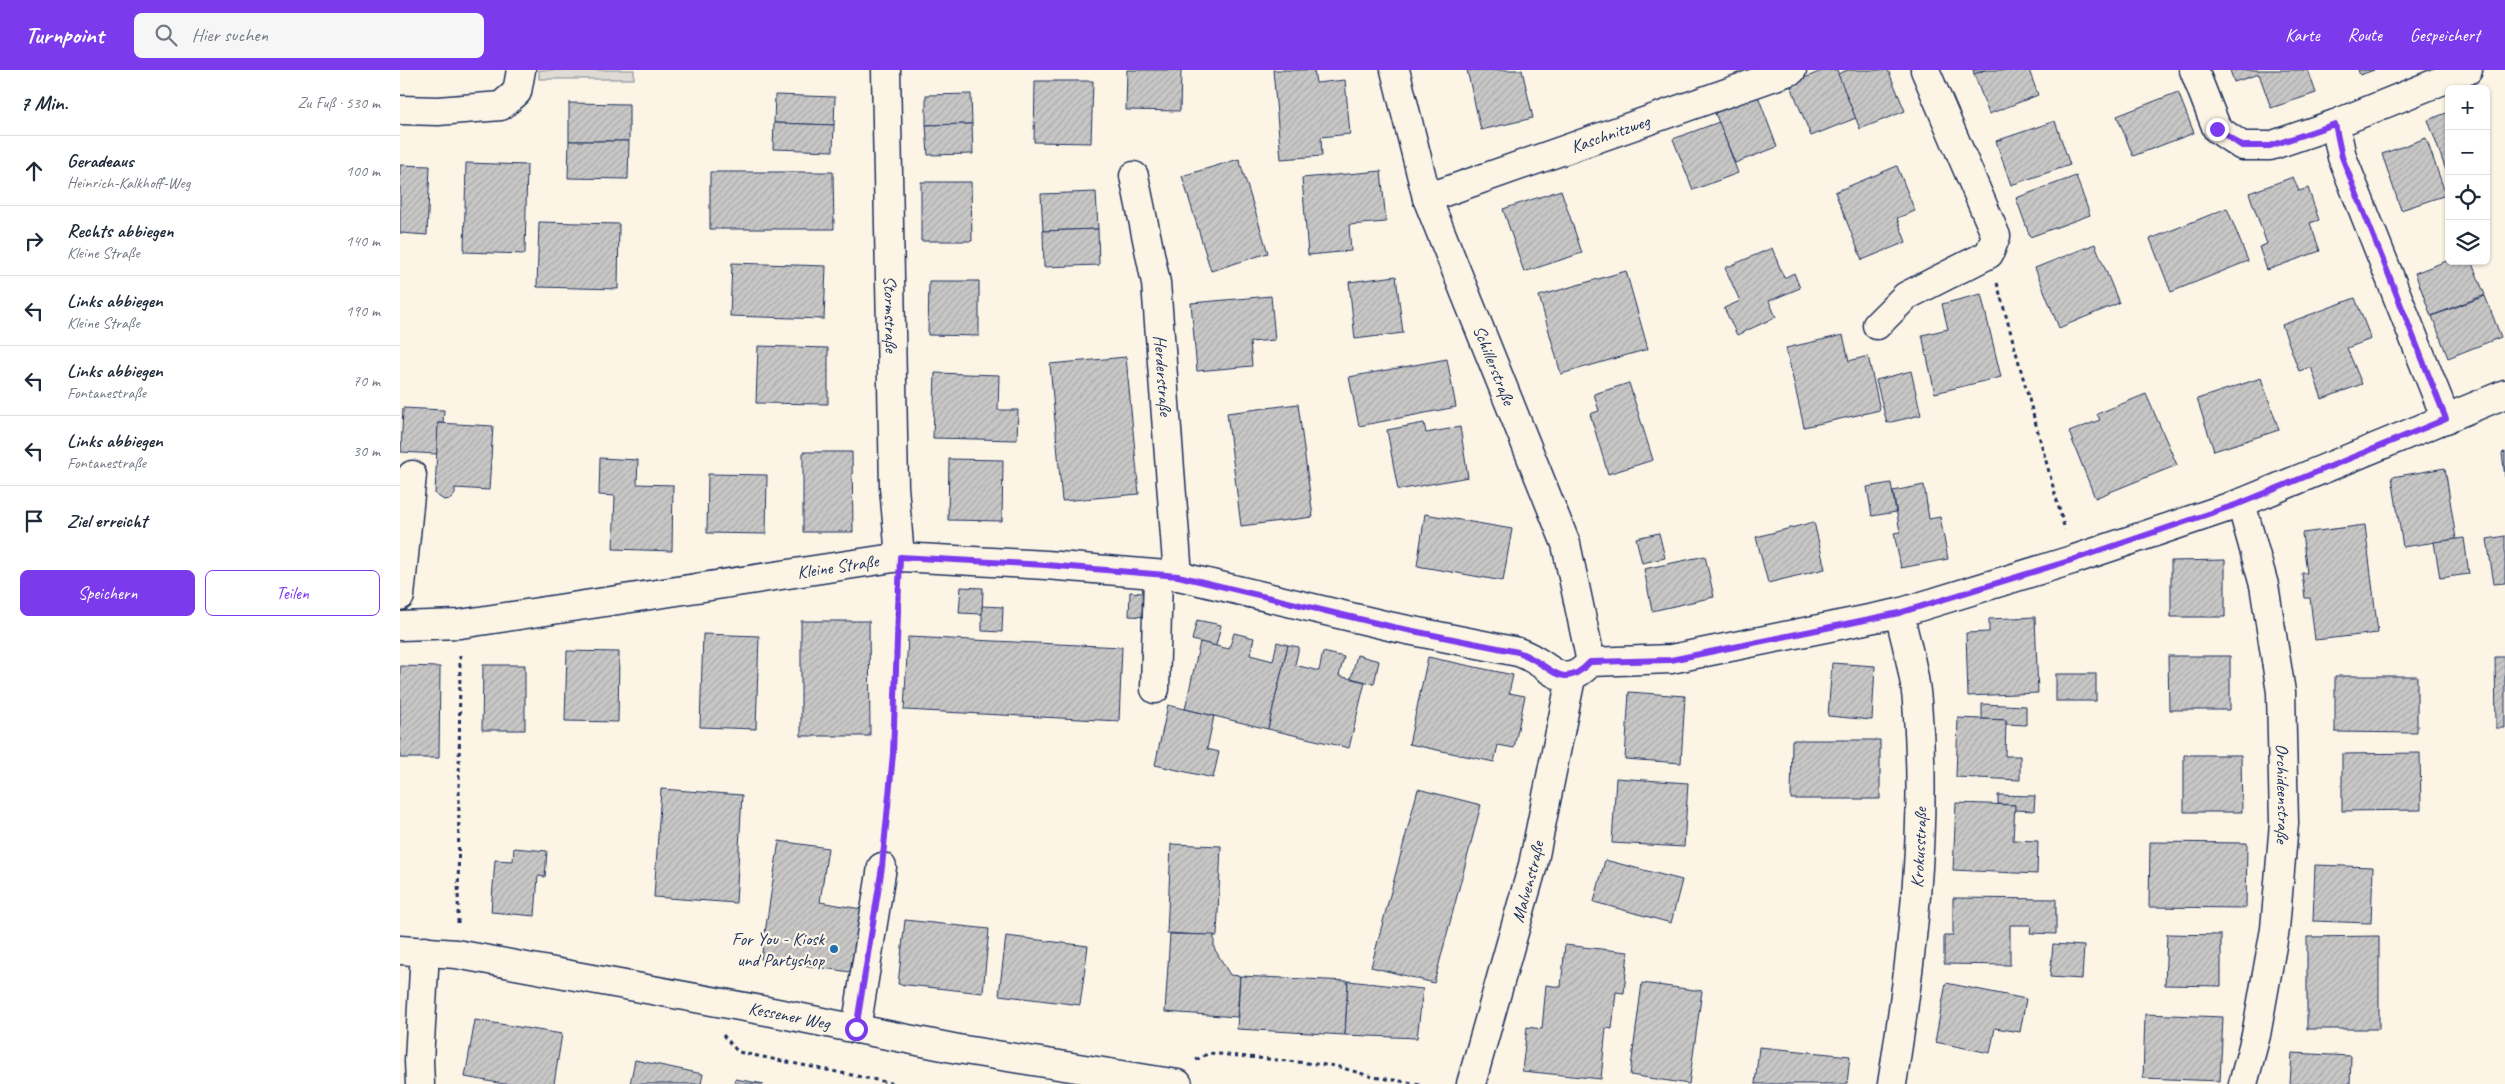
<!DOCTYPE html>
<html lang="de">
<head>
<meta charset="utf-8">
<style>
	body { margin:0; font-family:Caveat,sans-serif; background:#f6f6f7; color:#1f2937 }
	.controls { position:absolute; right:15px; top:15px; display:grid; overflow:hidden; border-radius:8px; box-shadow:0 1px 4px #0004 }
	.controls button { width:45px; height:45px; display:grid; place-items:center; padding:0; border:0; border-bottom:1px solid #e0e1e3; background:#fff; color:#1f2937; font:25px sans-serif }
	.stop { position:absolute; width:15px; height:15px; margin:-11px; border:4px solid #7c3aed; border-radius:50%; background:#fff }
	.stop.end { background:#7c3aed; border-color:#fff; box-shadow:0 1px 5px #0008 }
	.list { margin:0; padding:0; list-style:none }
	h2 { display:flex; justify-content:space-between; align-items:center; height:65px; margin:0; padding:0 20px; font-size:21px }
	h2 small { font-size:16px; font-weight:400; color:#747a83 }
	.list li { display:grid; grid-template-columns:32px 1fr auto; gap:15px; align-items:center; box-sizing:border-box; height:70px; padding:0 20px; border-top:1px solid #e0e1e3 }
	.list b { display:block; font-size:19px; white-space:nowrap }
	.list p { margin:0; font-size:16px; white-space:nowrap; color:#747a83 }
	.list em { font-size:16px; font-style:normal; color:#747a83 }
	.actions { display:flex; gap:10px; padding:15px 20px }
	.actions a { flex:1; padding:11px 0; border:1px solid #7c3aed; border-radius:8px; text-align:center; font-size:18px; color:#7c3aed }
	.actions .main { background:#7c3aed; color:#fff }
	.icon { flex:none; width:28px; height:28px; fill:none; stroke:currentColor; stroke-width:2; stroke-linecap:round; stroke-linejoin:round }
	.map { position:relative; flex:none; width:2105px; height:1014px; overflow:hidden }
	header { display:flex; align-items:center; gap:30px; box-sizing:border-box; height:70px; padding:0 25px; background:#7c3aed; color:#fff }
	header strong { font-size:24px }
	nav { display:flex; gap:28px; margin-inline-start:auto; font-size:18px }
	.search { width:350px; height:45px; background:#f6f6f7; display:flex; align-items:center; gap:12px; box-sizing:border-box; padding:0 18px; border-radius:8px; color:#747a83; font-size:19px }
	main { display:flex }
	aside { flex:1; background:#fff }
	.map>svg:first-child { display:block }
	.park { fill:#dfdbd4; stroke:#7d8599 }
	.building { fill:url(#building-hatch); stroke:#1b2f5e }
	.lines { fill:none; stroke-linecap:round; stroke-linejoin:round }
	.minor-casing { stroke:#1b2f5e; stroke-width:31 }
	.path { stroke:#1b2f5e; stroke-width:3; stroke-dasharray:4 4; stroke-linecap:butt }
	.minor { stroke:#fcf5e5; stroke-width:28 }
	.route { stroke:#7c3aed; stroke-width:6 }
	.poi-dot { fill:#1f6fb2; stroke:#fcf5e5; stroke-width:2 }
	.labels { text-anchor:middle; stroke-width:4.5; stroke-linejoin:round; paint-order:stroke }
	.street-label { font-size:18px; fill:#1b2f5e; stroke:#fcf5e5 }
	.poi-label { font-size:18px; fill:#1b2f5e; stroke:#fcf5e5; text-anchor:end }
</style>
</head>
<body>
<header>
<strong>Turnpoint</strong>
<div class="search"><svg class="icon" aria-label="search" viewBox="0 0 24 24"><circle cx="10" cy="10" r="6"/><path d="M15 15l6 6"/></svg>Hier suchen</div>
<nav><a>Karte</a><a>Route</a><a>Gespeichert</a></nav>
</header>
<main>
<aside>
<h2>7 Min.<small>Zu Fuß · 530 m</small></h2>
<ul class="list">
<li><svg class="icon" aria-label="ahead" viewBox="0 0 24 24"><path d="M12 20V5M6 11l6-6 6 6"/></svg><div><b>Geradeaus</b><p>Heinrich-Kalkhoff-Weg</p></div><em>100 m</em></li>
<li><svg class="icon" aria-label="right" viewBox="0 0 24 24"><path d="M7 20v-9h11M14 6l5 5-5 5"/></svg><div><b>Rechts abbiegen</b><p>Kleine Straße</p></div><em>140 m</em></li>
<li><svg class="icon" aria-label="left" viewBox="0 0 24 24"><path d="M17 20v-9H6M10 6l-5 5 5 5"/></svg><div><b>Links abbiegen</b><p>Kleine Straße</p></div><em>190 m</em></li>
<li><svg class="icon" aria-label="left" viewBox="0 0 24 24"><path d="M17 20v-9H6M10 6l-5 5 5 5"/></svg><div><b>Links abbiegen</b><p>Fontanestraße</p></div><em>70 m</em></li>
<li><svg class="icon" aria-label="left" viewBox="0 0 24 24"><path d="M17 20v-9H6M10 6l-5 5 5 5"/></svg><div><b>Links abbiegen</b><p>Fontanestraße</p></div><em>30 m</em></li>
<li><svg class="icon" aria-label="arrive" viewBox="0 0 24 24"><path d="M6 21V4h12l-3 4 3 4H6"/></svg><div><b>Ziel erreicht</b></div></li>
</ul>
<div class="actions"><a class="main">Speichern</a><a>Teilen</a></div>
</aside>
<div class="map">
<svg width="2105" height="1014" viewBox="0 0 2105 1014">
	<defs>
		<pattern id="building-hatch" width="6" height="6" patternUnits="userSpaceOnUse" patternTransform="scale(1.25)"><rect width="6" height="6" fill="#c8c7c6"/><path d="M-1 1l2-2M0 6l6-6M5 7l2-2" fill="none" stroke="#ababac"/></pattern>
	</defs>
	<rect width="100%" height="100%" fill="#fcf5e5"/>
	<filter id="ink" filterUnits="userSpaceOnUse"><feTurbulence type="fractalNoise" baseFrequency=".02" numOctaves="2"/><feDisplacementMap in="SourceGraphic" scale="10" xChannelSelector="R" yChannelSelector="G"/><feConvolveMatrix kernelMatrix="1 2 1 2 8 2 1 2 1" color-interpolation-filters="sRGB"/></filter>
	<g filter="url(#ink)">
		<rect class="park" x="139" y="0" width="95" height="9"/>
		<g class="building">
			<polygon points="727,0 781,0 780,41 726,40"/>
			<polygon points="873,0 914,0 916,13 945,10 950,64 921,67 922,86 881,89"/>
			<polygon points="1067,0 1122,0 1133,48 1081,60"/>
			<polygon points="1424,0 1437,0 1456,48 1411,66 1390,14"/>
			<polygon points="1448,0 1488,0 1505,41 1460,59 1438,4"/>
			<polygon points="1573,0 1585,0 1574,4"/>
			<polygon points="1585,0 1629,0 1638,25 1589,44 1574,4"/>
			<polygon points="1830,0 1908,0 1916,23 1871,38 1859,4 1834,12"/>
			<polygon points="1958,0 1974,0 1960,5"/>
			<polygon points="635,11 693,11 691,73 634,72"/>
			<polygon points="1778,22 1794,63 1733,86 1717,46"/>
			<polygon points="571,24 572,54 526,55 526,25"/>
			<polygon points="375,25 435,27 434,55 374,53"/>
			<polygon points="1358,26 1377,77 1335,93 1315,43"/>
			<polygon points="169,33 229,34 229,71 169,71"/>
			<polygon points="2049,42 2049,102 2047,103 2028,50"/>
			<polygon points="1655,51 1670,95 1611,115 1596,71"/>
			<polygon points="1319,52 1338,103 1293,120 1273,69"/>
			<polygon points="374,53 434,55 433,81 373,79"/>
			<polygon points="572,54 573,84 528,85 526,55"/>
			<polygon points="2026,68 2046,125 2001,140 1982,84"/>
			<polygon points="169,71 229,71 228,109 168,108"/>
			<polygon points="839,89 868,183 811,201 782,106"/>
			<polygon points="66,93 127,95 125,184 64,182"/>
			<polygon points="0,95 30,96 27,165 0,163"/>
			<polygon points="1497,96 1515,141 1497,148 1506,172 1462,190 1435,122"/>
			<polygon points="981,101 986,152 949,155 951,181 908,185 902,108"/>
			<polygon points="310,102 433,102 434,159 310,159"/>
			<polygon points="1676,106 1690,145 1630,167 1616,128"/>
			<polygon points="1893,107 1899,121 1908,118 1919,150 1910,153 1920,181 1867,200 1859,177 1867,174 1849,123"/>
			<polygon points="521,112 571,112 572,171 521,171"/>
			<polygon points="1161,120 1182,183 1124,202 1103,139"/>
			<polygon points="696,122 698,159 643,161 641,124"/>
			<polygon points="1827,138 1848,191 1771,222 1750,169"/>
			<polygon points="139,152 219,154 218,219 137,217"/>
			<polygon points="698,159 699,195 644,197 643,161"/>
			<polygon points="1695,174 1719,233 1659,258 1635,198"/>
			<polygon points="1372,178 1384,208 1394,203 1400,218 1369,231 1376,247 1337,265 1324,238 1340,231 1325,198"/>
			<polygon points="2049,190 2071,191 2085,225 2031,246 2015,203"/>
			<polygon points="332,193 426,196 424,249 330,246"/>
			<polygon points="1226,201 1248,279 1161,304 1139,226"/>
			<polygon points="996,206 1003,263 955,269 949,212"/>
			<polygon points="529,211 579,211 579,266 528,265"/>
			<polygon points="1581,224 1601,307 1535,323 1522,265 1548,259 1542,234"/>
			<polygon points="871,226 875,270 850,272 852,296 797,301 791,233"/>
			<polygon points="2085,226 2101,267 2048,288 2032,246"/>
			<polygon points="1955,228 1971,269 1947,278 1962,314 1922,329 1911,297 1899,301 1882,255"/>
			<polygon points="1443,265 1449,291 1468,286 1480,340 1404,357 1386,278"/>
			<polygon points="358,276 428,278 428,334 356,333"/>
			<polygon points="726,287 739,424 662,431 650,294"/>
			<polygon points="1047,289 1056,337 959,356 949,307"/>
			<polygon points="1511,301 1521,345 1487,353 1476,310"/>
			<polygon points="535,303 599,305 598,340 618,340 617,370 533,368"/>
			<polygon points="1861,308 1879,360 1814,381 1797,329"/>
			<polygon points="1229,313 1253,390 1208,404 1190,344 1199,341 1194,324"/>
			<polygon points="1746,324 1777,395 1695,428 1669,362 1700,350 1697,344"/>
			<polygon points="898,334 913,447 841,456 827,343"/>
			<polygon points="3,338 44,340 43,353 38,353 37,384 1,382"/>
			<polygon points="38,353 93,356 89,420 55,418 55,424 51,429 44,430 35,424"/>
			<polygon points="1024,353 1026,363 1060,357 1068,407 998,420 987,360"/>
			<polygon points="403,382 452,382 453,462 403,462"/>
			<polygon points="2105,382 2105,407 2102,383"/>
			<polygon points="200,388 238,390 237,414 273,415 272,481 213,479 215,426 199,425"/>
			<polygon points="549,389 603,390 602,451 548,450"/>
			<polygon points="2045,398 2056,469 2003,477 1992,407"/>
			<polygon points="308,404 367,405 366,464 307,463"/>
			<polygon points="1491,413 1496,442 1472,446 1467,417"/>
			<polygon points="1524,415 1529,449 1540,447 1548,489 1501,498 1494,463 1500,462 1493,421"/>
			<polygon points="1025,444 1112,459 1103,511 1017,496"/>
			<polygon points="1414,452 1425,499 1368,513 1356,467"/>
			<polygon points="1965,455 1978,563 1915,570 1910,528 1905,528 1902,503 1907,503 1902,463"/>
			<polygon points="1259,463 1265,488 1242,493 1236,468"/>
			<polygon points="2105,466 2105,513 2094,514 2087,469"/>
			<polygon points="2064,468 2069,504 2040,508 2034,472"/>
			<polygon points="1305,486 1314,527 1252,541 1244,499"/>
			<polygon points="1825,490 1825,547 1771,547 1771,491"/>
			<polygon points="561,517 583,518 582,544 559,543"/>
			<polygon points="730,522 753,524 751,547 729,546"/>
			<polygon points="582,536 603,537 602,562 582,561"/>
			<polygon points="1635,547 1638,623 1568,626 1566,563 1589,562 1589,549"/>
			<polygon points="797,550 821,555 816,576 792,570"/>
			<polygon points="401,551 469,551 470,666 401,666"/>
			<polygon points="834,563 854,568 850,585 873,591 877,572 888,575 868,659 785,639 800,572 829,579"/>
			<polygon points="303,564 359,566 356,659 300,657"/>
			<polygon points="508,567 722,577 719,651 504,640"/>
			<polygon points="888,575 899,577 895,595 919,601 923,582 944,587 939,606 965,612 949,678 868,659"/>
			<polygon points="167,581 219,582 218,652 165,651"/>
			<polygon points="957,585 979,591 974,614 951,608"/>
			<polygon points="1768,586 1830,586 1830,640 1769,640"/>
			<polygon points="1028,587 1113,605 1109,623 1125,626 1114,678 1098,675 1094,692 1009,674"/>
			<polygon points="2095,587 2105,587 2105,658 2096,658"/>
			<polygon points="1432,593 1475,596 1472,650 1428,646"/>
			<polygon points="83,595 125,595 125,660 82,660"/>
			<polygon points="0,596 40,597 39,688 0,688"/>
			<rect x="1656" y="604" width="40" height="27"/>
			<polygon points="1935,606 2017,606 2017,663 1935,662"/>
			<polygon points="1229,622 1285,626 1281,693 1225,689"/>
			<polygon points="1582,634 1626,636 1626,655 1606,654 1606,650 1582,649"/>
			<polygon points="768,635 814,646 807,679 819,682 813,708 755,695"/>
			<polygon points="1558,648 1606,650 1605,686 1620,686 1620,710 1556,707"/>
			<polygon points="1392,670 1480,670 1480,729 1391,729"/>
			<polygon points="2020,683 2021,740 1942,741 1942,684"/>
			<polygon points="1784,685 1841,685 1842,742 1784,742"/>
			<polygon points="1216,708 1288,713 1284,777 1212,773"/>
			<polygon points="261,719 342,725 336,833 254,827"/>
			<polygon points="1018,719 1081,735 1034,913 971,897"/>
			<polygon points="1598,725 1635,726 1634,741 1614,740 1615,735 1598,734"/>
			<polygon points="1556,733 1615,735 1613,770 1638,771 1637,804 1553,800"/>
			<polygon points="379,771 428,778 420,832 467,840 457,903 361,889"/>
			<polygon points="1750,772 1847,773 1846,838 1749,837"/>
			<polygon points="771,774 821,776 817,866 767,863"/>
			<polygon points="114,778 147,781 145,807 138,806 135,846 91,842 95,790 113,791"/>
			<polygon points="1205,790 1282,810 1271,853 1194,832"/>
			<polygon points="1915,795 1973,797 1971,853 1913,851"/>
			<polygon points="1553,828 1656,829 1656,864 1630,863 1631,855 1610,855 1610,895 1544,894 1544,866 1553,866"/>
			<polygon points="505,850 589,859 583,923 498,914"/>
			<polygon points="770,864 814,865 814,878 830,905 840,906 837,947 765,942"/>
			<polygon points="1767,864 1821,865 1821,916 1765,915"/>
			<polygon points="606,866 688,876 680,935 599,925"/>
			<polygon points="1979,866 1979,959 1907,959 1907,867"/>
			<polygon points="1653,874 1684,876 1682,909 1650,907"/>
			<polygon points="1165,875 1228,882 1224,923 1216,922 1212,959 1206,958 1201,1009 1122,1001 1127,957 1142,959 1146,915 1161,917"/>
			<polygon points="840,906 948,911 945,965 837,959"/>
			<polygon points="948,911 1023,919 1017,968 945,965"/>
			<polygon points="1242,913 1302,921 1289,1014 1230,1005"/>
			<polygon points="1546,913 1626,929 1620,962 1595,958 1590,983 1535,972"/>
			<polygon points="1745,944 1823,947 1820,1011 1743,1008"/>
			<polygon points="75,950 162,964 154,1014 104,1014 65,1007"/>
			<polygon points="1359,977 1450,986 1447,1014 1355,1014"/>
			<polygon points="1892,983 1951,986 1950,1014 1890,1014"/>
			<polygon points="235,990 303,1004 301,1014 230,1014"/>
			<polygon points="335,1009 364,1014 334,1014"/>
		</g>
		<g class="lines">
			<defs>
				<g id="minor">
					<path id="s1" d="M486,0L494,417L500,487"/>
					<path id="s2" d="M995,0L1027,128L1166,474L1191,592"/>
					<polyline points="1794,0 1817,59 1842,76 1870,76 1935,54"/>
					<polyline points="0,40 38,41 101,36 117,22 121,0"/>
					<path id="s3" d="M734,106L756,213L778,506"/>
					<path id="s4" d="M1027,128L1392,0"/>
					<polyline points="1477,255 1506,226 1589,184 1596,166 1525,0"/>
					<polyline points="2046,349 1942,87 1935,54 2068,0"/>
					<path id="s5" d="M1841,433L1864,515L1881,622L1884,753L1875,859L1856,965L1843,1014"/>
					<polyline points="0,526 12,405"/>
					<path id="s6" d="M0,556L60,554L500,487L646,495L778,506L993,557L1118,582C1152,593 1160,625 1191,592L1271,589L1499,543L1672,490L1841,433L2105,324"/>
					<polyline points="755,619 758,505"/>
					<path id="s7" d="M0,880L56,884L372,942L558,979L778,1014"/>
					<polyline points="456,959 482,797"/>
					<polyline points="20,1014 19,991 25,881"/>
					<path id="s8" d="M1071,1014L1133,795L1171,608"/>
					<path id="s9" d="M1492,1014C1512,888 1528,760 1517,632C1515,603 1506,572 1499,543"/>
				</g>
			</defs>
			<use href="#minor" class="minor-casing"/>
			<g class="path">
				<polyline points="1597,213 1665,460"/>
				<polyline points="485,769 493,684 498,518"/>
				<polyline points="58,853 60,585"/>
				<polyline points="323,965 338,982 496,1014"/>
				<polyline points="796,990 809,983 936,996 973,1007 1021,1014"/>
			</g>
			<use href="#minor" class="minor"/>
		</g>
	</g>
	<g class="lines" filter="url(#ink)">
		<path class="route" d="M456,959L482,797L493,684L500,487L646,495L778,506L993,557L1118,582C1151,593 1160,624 1190,592L1271,590L1499,543L1672,490L1841,433L2046,349L1942,87L1935,54L1870,76H1842L1817,59"/>
	</g>
	<circle class="poi-dot" cx="434" cy="879" r="5"/>
	<g class="labels">
		<g class="street-label">
			<text dy="6" stroke="none"><textPath href="#s4" startOffset="194">Kaschnitzweg</textPath></text>
			<text dy="6" stroke="none"><textPath href="#s1" startOffset="244">Stormstraße</textPath></text>
			<text dy="6" stroke="none"><textPath href="#s2" startOffset="312">Schillerstraße</textPath></text>
			<text dy="6" stroke="none"><textPath href="#s3" startOffset="202">Herderstraße</textPath></text>
			<text dy="6" stroke="none"><textPath href="#s6" startOffset="442">Kleine Straße</textPath></text>
			<text dy="6" stroke="none"><textPath href="#s5" startOffset="295">Orchideenstraße</textPath></text>
			<text dy="6" stroke="none"><textPath href="#s9" startOffset="238">Krokusstraße</textPath></text>
			<text dy="6" stroke="none"><textPath href="#s8" startOffset="210">Malvenstraße</textPath></text>
			<text dy="6" stroke="none"><textPath href="#s7" startOffset="395">Kessener Weg</textPath></text>
		</g>
		<g class="poi-label">
			<text x="424" y="875">For You - Kiosk<tspan x="424" dy="21">und Partyshop</tspan></text>
		</g>
	</g>
</svg>
<div class="controls">
<button>+</button>
<button>−</button>
<button><svg class="icon" aria-label="locate" viewBox="0 0 24 24"><circle cx="12" cy="12" r="6"/><path d="M12 2v4M12 18v4M2 12h4M18 12h4"/></svg></button>
<button><svg class="icon" aria-label="layers" viewBox="0 0 24 24"><path d="M12 4l9 5-9 5-9-5zM3 14l9 5 9-5"/></svg></button>
</div>
<div class="stop" style="left:456px;top:959px"></div>
<div class="stop end" style="left:1817px;top:59px"></div>
</div>
</main>
</body>
</html>
